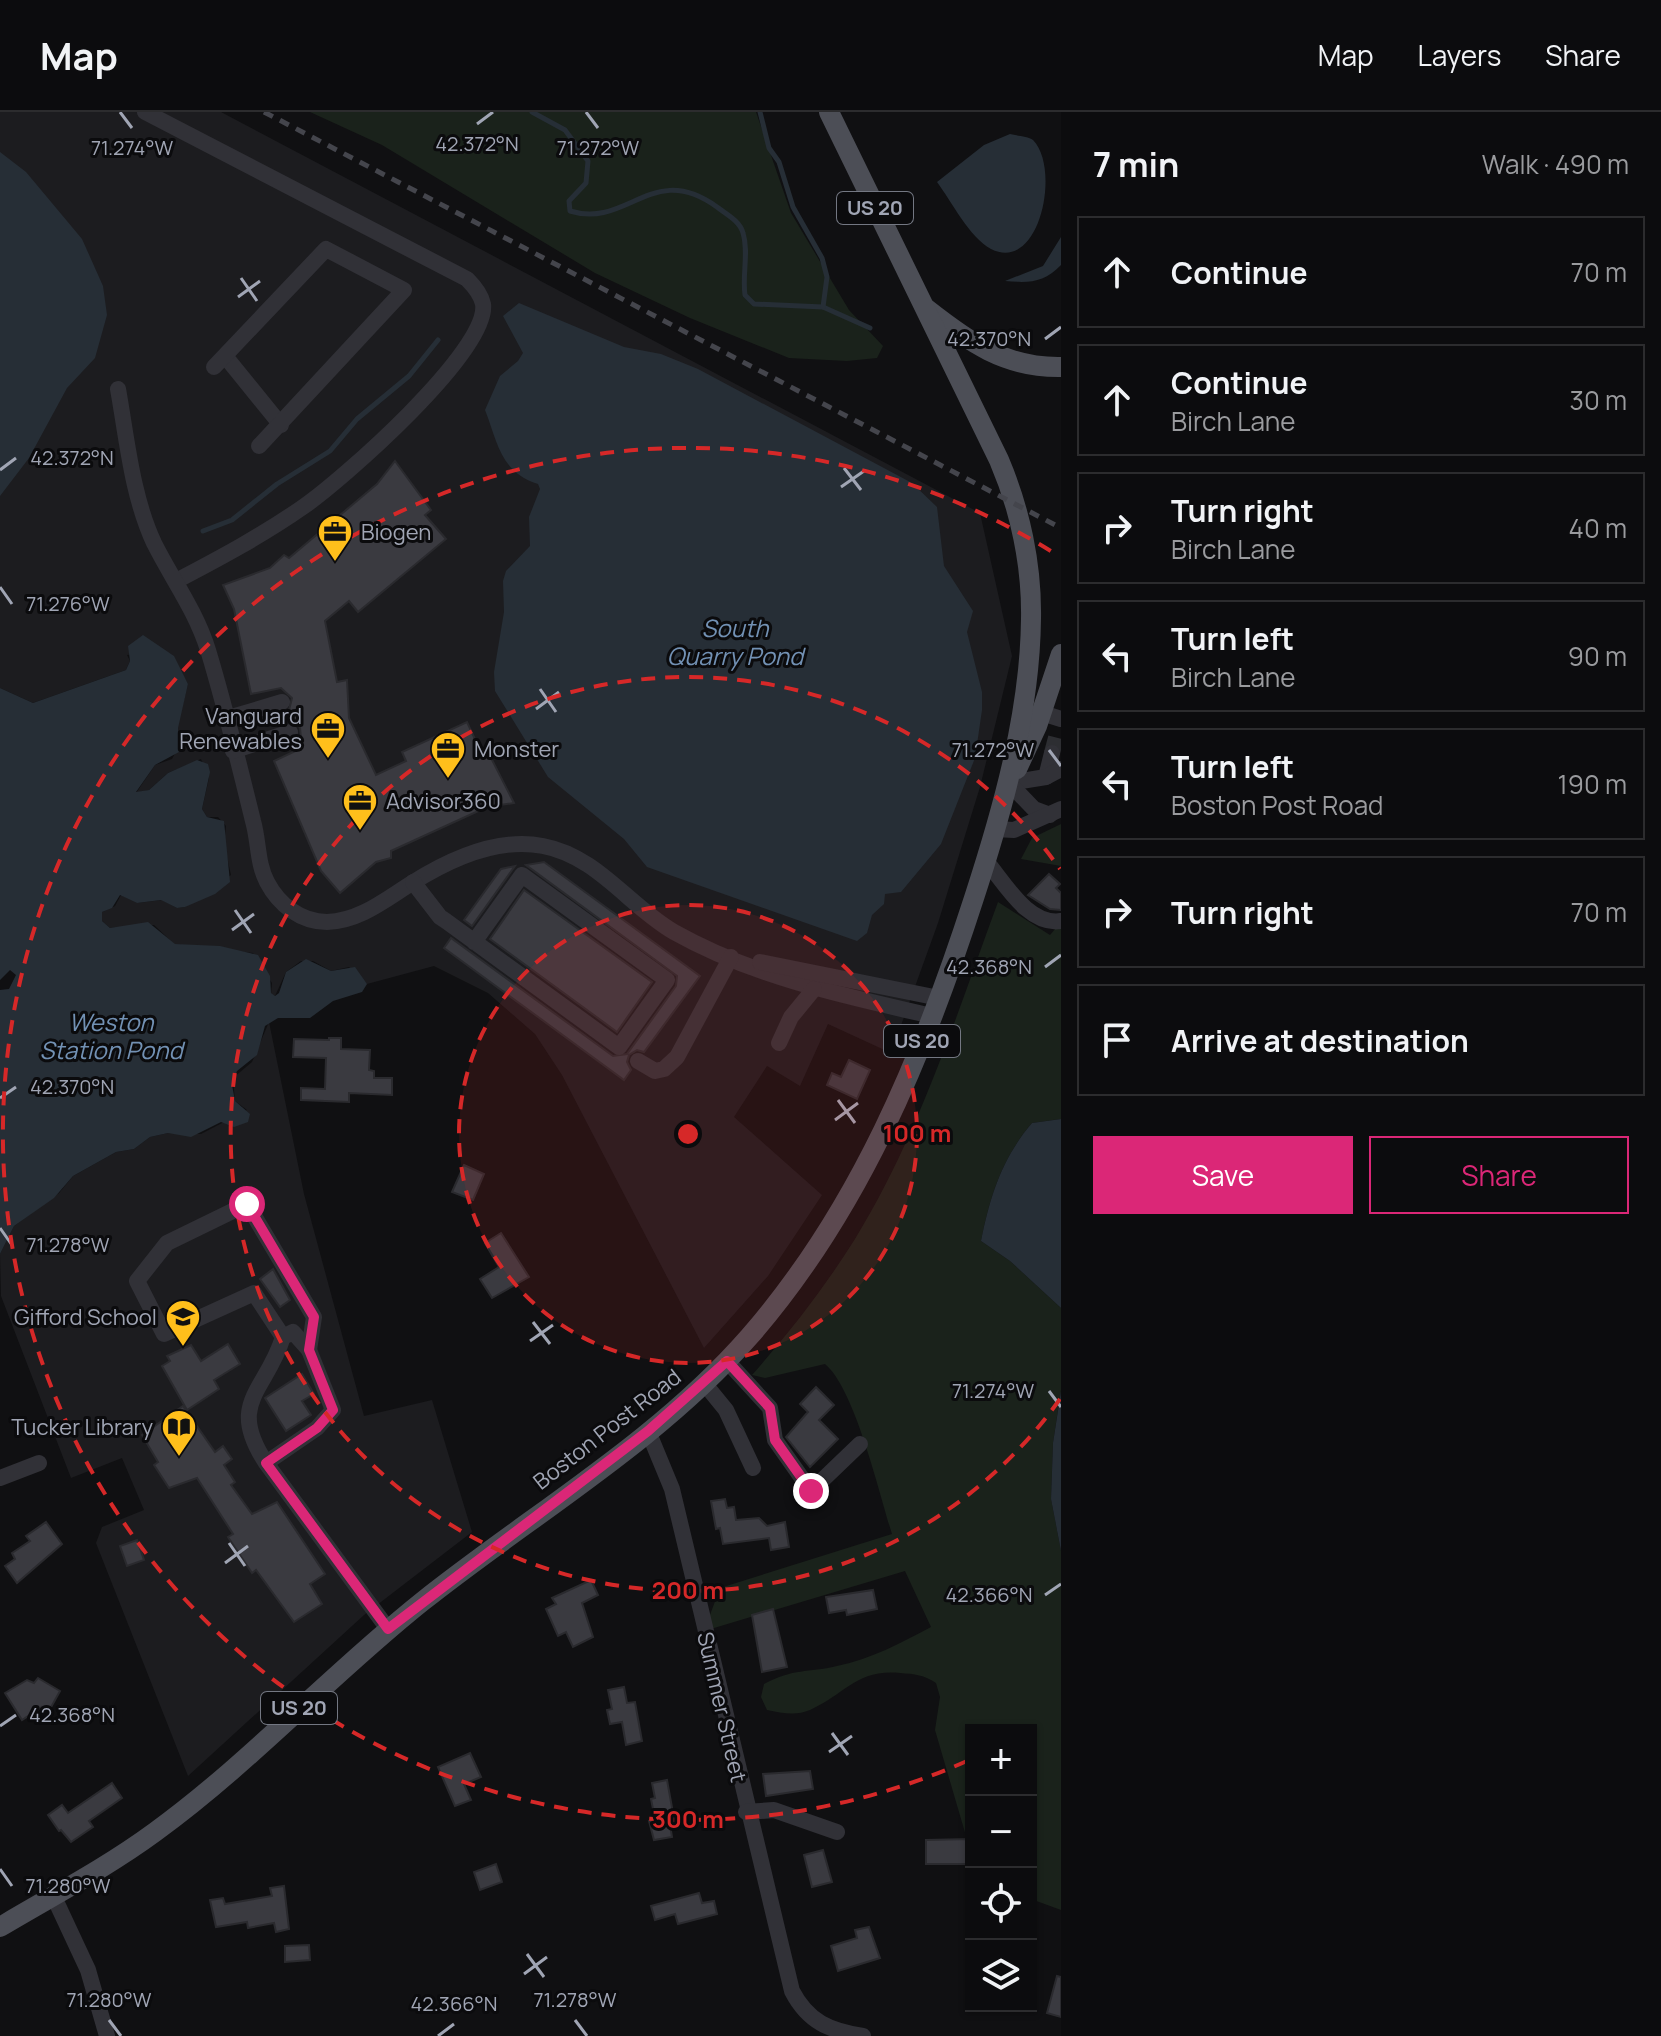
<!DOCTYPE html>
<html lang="en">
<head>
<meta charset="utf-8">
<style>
	body { margin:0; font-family:Manrope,sans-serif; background:#151517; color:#f1f3f6 }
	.controls { position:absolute; right:24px; bottom:24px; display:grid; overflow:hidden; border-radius:0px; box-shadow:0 2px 6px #0004 }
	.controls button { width:72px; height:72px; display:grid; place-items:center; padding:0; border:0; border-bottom:2px solid #2c2c2e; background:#0c0c0e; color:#f1f3f6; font:40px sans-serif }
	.stop { position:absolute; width:24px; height:24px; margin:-18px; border:6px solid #db2777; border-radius:50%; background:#fff }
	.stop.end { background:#db2777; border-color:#fff; box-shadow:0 2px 8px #0008 }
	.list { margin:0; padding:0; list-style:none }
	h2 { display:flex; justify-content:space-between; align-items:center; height:104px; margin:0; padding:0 32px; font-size:34px }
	h2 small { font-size:26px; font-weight:400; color:#9a9b9e }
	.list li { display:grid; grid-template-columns:52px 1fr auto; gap:24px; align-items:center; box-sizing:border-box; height:112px; margin:0 16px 16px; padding:0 16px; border:2px solid #2c2c2e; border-radius:0px }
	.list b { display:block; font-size:30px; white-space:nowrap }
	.list p { margin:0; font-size:26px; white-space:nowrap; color:#9a9b9e }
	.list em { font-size:26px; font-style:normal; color:#9a9b9e }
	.actions { display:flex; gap:16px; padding:24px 32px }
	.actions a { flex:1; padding:18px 0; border:2px solid #db2777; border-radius:0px; text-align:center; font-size:28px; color:#db2777 }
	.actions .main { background:#db2777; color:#fff }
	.icon { flex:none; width:44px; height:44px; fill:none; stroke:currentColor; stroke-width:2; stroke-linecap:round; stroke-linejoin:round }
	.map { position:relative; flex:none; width:1061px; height:1924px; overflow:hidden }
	header { display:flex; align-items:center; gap:48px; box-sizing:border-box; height:112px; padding:0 40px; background:#0c0c0e; border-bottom:2px solid #2c2c2e }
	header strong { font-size:38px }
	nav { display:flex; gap:44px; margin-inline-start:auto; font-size:28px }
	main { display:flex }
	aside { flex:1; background:#0c0c0e }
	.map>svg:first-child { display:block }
	.built { fill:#1c1c1f }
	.green { fill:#1a221b }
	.water { fill:#262e36 }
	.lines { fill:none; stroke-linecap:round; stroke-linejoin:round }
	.stream { stroke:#262e36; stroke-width:5 }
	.building { fill:#3a3a40; stroke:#2a2a2e; stroke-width:2 }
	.minor-tunnel { stroke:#2d2e32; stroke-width:16; stroke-dasharray:16 8; stroke-linecap:butt }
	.minor { stroke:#313137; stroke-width:16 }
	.major { stroke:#4c4e56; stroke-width:20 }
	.rail { stroke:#44454c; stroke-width:5; stroke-dasharray:10 8; stroke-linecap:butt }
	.route { stroke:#db2777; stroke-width:10 }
	.ticks { fill:none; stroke:#a0a5b4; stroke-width:3 }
	.ring { fill:none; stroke:#d62828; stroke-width:4; stroke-dasharray:14 10 }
	.labels { text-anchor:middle; stroke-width:6; stroke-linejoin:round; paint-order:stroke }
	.shield { fill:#0b0b0d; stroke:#737782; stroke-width:2 }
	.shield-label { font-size:20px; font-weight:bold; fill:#a0a5b4 }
	.poi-label { font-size:22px; fill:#a0a5b4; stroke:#0b0b0d; text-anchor:start }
	.street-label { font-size:22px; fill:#a0a5b4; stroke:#0b0b0d }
	.water-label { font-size:24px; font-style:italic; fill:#7291b4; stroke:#0b0b0d }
	.ticks-label { font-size:20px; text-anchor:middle; fill:#a0a5b4; stroke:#0b0b0d; stroke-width:6; stroke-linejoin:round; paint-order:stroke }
	.centre { fill:#d62828; stroke:#0b0b0d; stroke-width:4 }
	.ring-label { font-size:24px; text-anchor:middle; font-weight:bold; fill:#d62828; stroke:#0b0b0d; stroke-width:6; stroke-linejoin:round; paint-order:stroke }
</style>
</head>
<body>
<header>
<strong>Map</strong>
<nav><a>Map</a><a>Layers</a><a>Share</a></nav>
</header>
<main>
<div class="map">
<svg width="1061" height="1924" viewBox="0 0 1061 1924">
	<rect width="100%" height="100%" fill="#101012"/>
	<g class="built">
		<polygon points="0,0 221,0 980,401 1012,544 980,675 938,811 891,941 828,912 800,974 767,954 734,1005 822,1083 768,1164 704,1236 562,963 535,922 488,881 434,854 367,872 349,855 331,859 313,849 301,849 286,860 275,884 271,882 272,871 253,841 174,832 154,813 110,816 102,809 102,800 115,794 121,783 137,791 162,788 177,796 185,795 231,763 224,732 226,714 218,705 207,705 202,697 209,666 201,647 168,661 149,678 136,681 155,653 172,647 180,632 177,616 188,572 171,542 164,539 127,543 130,549 126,558 33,591 0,576"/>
		<polygon points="269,910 304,1082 364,1304 432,1288 472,1420 364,1503 188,1664 96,1431 102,1415 144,1398 122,1346 71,1366 1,1184 0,1142 14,1114 59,1081 73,1064 116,1040 134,1037 150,1025 168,1021 201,1022 247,998 235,989 233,966 252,950"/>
	</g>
	<g class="green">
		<polygon points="310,0 756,0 791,101 849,198 883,234 877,246 847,249 789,246 690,206 595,161 382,33"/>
		<polygon points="1061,712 1061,754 1021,747 1032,726"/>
		<path d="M998,790L1050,823L1061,810V1007L1032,1011C1002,1046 990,1084 981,1129L1010,1149L1061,1196V1278L1053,1331L1051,1387L1061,1439V1798L1031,1787V1618H971V1741L935,1618L940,1585L936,1571C924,1563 915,1562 900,1561C856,1557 846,1582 810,1598C796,1604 782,1601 767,1598L761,1585L764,1572C794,1556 807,1561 837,1554C871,1547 901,1531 931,1515L905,1459L704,1519L720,1476L892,1422C879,1381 855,1277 825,1252L765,1266L752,1263C790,1220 825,1175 855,1127C919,1023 956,904 998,790Z"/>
	</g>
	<g class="water">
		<path d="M1010,22C1017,24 1028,24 1033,28C1061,56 1040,162 991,137C969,125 952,90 937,70L984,33Z"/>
		<polygon points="0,40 26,60 82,127 103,174 107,203 95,246 67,276 29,346 0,384"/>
		<path d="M1061,125V153C1044,171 1029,171 1005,169L1043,154Z"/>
		<path d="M519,191L624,235L661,242L698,257L912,371L937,395L944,454L973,499L967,520L982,580V598L975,646L941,732L901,780L885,782L884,792L872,803L867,821L857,829L647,755L624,727L548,665L495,579L494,560L504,500L503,469L506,459L530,434L529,405L540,377L538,372C500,360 498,331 485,298L500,264L518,249L523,241L503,204Z"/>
		<polygon points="143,523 174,544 188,572 178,616 179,640 155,653 136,680 149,678 168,661 197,648 208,652 210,660 202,697 207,705 224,709 230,770 215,782 185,795 177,796 161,788 137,791 120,783 112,796 102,800 102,809 110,816 148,810 175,832 220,834 258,843 270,864 271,881 275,884 279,881 286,860 306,847 331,859 355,855 367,872 362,880 333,889 310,906 278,906 265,914 257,943 237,959 232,973 235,989 250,1002 248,1010 234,1015 221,1010 191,1025 168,1021 150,1025 134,1037 116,1040 73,1064 54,1086 14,1114 0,1142 0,878 9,877 16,863 10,858 0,868 0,576 33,591 126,558 130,549 128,534"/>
		<path d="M1061,1007V1196L1010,1149L981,1129C990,1084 1002,1046 1032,1011Z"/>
		<polygon points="1061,1279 1061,1439 1051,1387 1053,1331"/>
	</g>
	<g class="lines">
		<g class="stream">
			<path d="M532,0L565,18L588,49L586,71L569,89L570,99C628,117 652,48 717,95C726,102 740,109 743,121C749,140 742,163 745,183L754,192L823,195L870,216"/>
			<polyline points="760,0 769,36 779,50 793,95 822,146 827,165 823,195"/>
			<polyline points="203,419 232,408 277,372 330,339 357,307 409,264 438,228"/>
		</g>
	</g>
	<g class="building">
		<polygon points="395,349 431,398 425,403 446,427 358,500 349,489 325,509 337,570 347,568 349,606 376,663 406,649 402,640 467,610 480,638 486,636 514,691 487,695 391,739 391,746 376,750 340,781 321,759 274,649 302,636 300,616 289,598 292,586 281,576 251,582 234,497 223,473 270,456 284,443 289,446 377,372"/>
		<polygon points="544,750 700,864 644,940 637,938 629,943 627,950 631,958 624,968 444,836 451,826 613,944 627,942 676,874 677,864 526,753"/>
		<polygon points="515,754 472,814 464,808 501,757"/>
		<polygon points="1049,762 1060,772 1056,776 1061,781 1061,798 1050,797 1028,783"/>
		<polygon points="524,778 652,870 617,920 490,827"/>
		<polygon points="329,926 341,926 341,937 370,938 369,958 374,959 374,966 392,966 392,983 349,981 349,990 301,988 301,976 325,977 326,946 293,945 294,927 329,928"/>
		<polygon points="849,948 870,958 857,987 827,973 832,961 841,965"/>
		<polygon points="464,1053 484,1062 473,1088 452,1080"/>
		<polygon points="501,1121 529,1165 492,1186 480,1167 499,1155 485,1131"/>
		<polygon points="273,1157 290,1188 280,1195 260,1167"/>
		<polygon points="228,1232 240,1252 214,1268 219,1277 187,1298 162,1254 170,1249 167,1244 191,1233 201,1249"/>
		<polygon points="302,1262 314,1282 302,1289 311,1303 286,1319 265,1286"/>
		<polygon points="816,1275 834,1293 819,1308 838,1327 810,1355 786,1325 808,1300 800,1292"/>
		<polygon points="183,1294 215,1340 223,1334 232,1347 224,1353 235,1370 231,1373 252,1402 277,1390 325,1462 310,1472 322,1492 294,1510 256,1458 252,1461 228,1425 233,1422 197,1366 169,1376 154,1353 158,1350 142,1323"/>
		<polygon points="725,1387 727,1396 734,1395 736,1408 759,1406 767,1414 785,1410 789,1435 771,1438 769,1426 723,1432 720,1416 716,1417 711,1389"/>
		<polygon points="46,1410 62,1432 17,1471 5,1454 15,1447 12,1441 30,1429 26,1424"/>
		<polygon points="137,1428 144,1448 127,1454 120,1434"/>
		<polygon points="591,1468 598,1483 582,1491 593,1525 573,1535 566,1520 558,1524 546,1497 556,1492 552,1486"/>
		<polygon points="873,1478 877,1497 847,1503 846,1498 829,1501 826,1485"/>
		<polygon points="773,1497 787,1555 762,1560 752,1503"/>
		<polygon points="38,1566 60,1579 49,1599 42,1595 22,1608 5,1581 27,1568 34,1571"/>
		<polygon points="624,1575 627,1591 635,1590 642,1629 626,1633 622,1610 610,1612 607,1598 612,1597 608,1578"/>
		<polygon points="470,1641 481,1665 464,1672 471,1688 455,1694 438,1655"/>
		<polygon points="810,1659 813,1677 766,1684 763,1662"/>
		<polygon points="667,1668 675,1712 670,1713 672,1725 654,1728 649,1709 655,1707 651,1687 655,1686 652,1671"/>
		<polygon points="112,1671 122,1686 89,1709 93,1715 71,1730 61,1718 59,1719 48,1703 62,1693 68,1701"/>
		<polygon points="971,1727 971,1752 926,1752 926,1728"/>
		<polygon points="823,1738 832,1770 812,1775 804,1743"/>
		<polygon points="496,1752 502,1770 480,1778 474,1760"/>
		<polygon points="284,1774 289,1817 276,1820 274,1811 248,1816 247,1810 216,1815 210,1788 223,1786 225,1792 272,1784 270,1776"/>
		<polygon points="699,1781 702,1791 714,1789 717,1802 678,1812 675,1802 655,1808 651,1794"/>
		<polygon points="869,1815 880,1846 838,1859 831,1834 857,1826 855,1818"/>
		<polygon points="309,1833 310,1848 285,1850 285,1834"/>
		<polygon points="1057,1864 1061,1865 1061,1905 1047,1901"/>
	</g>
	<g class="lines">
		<polyline class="minor-tunnel" points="1052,641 1057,622"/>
		<g class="minor">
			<path d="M145,0L467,167C474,174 481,182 483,192C490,238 341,369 303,395C263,423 220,446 176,469"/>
			<polyline points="225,244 281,313"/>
			<polyline points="214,255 326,137 404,178 259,334"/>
			<path d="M118,277C127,327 132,384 154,431C172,467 196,499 208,538C225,594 239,652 253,709C259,730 257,751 267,770C279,793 301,810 327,810C360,809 386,787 412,771C450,747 498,725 543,734C597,744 629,794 674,820C754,865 844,884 932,904"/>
			<polyline points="1042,601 1061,607"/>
			<polyline points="225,607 282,590"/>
			<polyline points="233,639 290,620"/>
			<polyline points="1046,665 1052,641"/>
			<polyline points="1009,671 1046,665 1061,657"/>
			<polyline points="1009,671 1034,697 1050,703"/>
			<polyline points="995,717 1014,718 1061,697"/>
			<path d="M986,749C1005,771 1028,814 1061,809"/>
			<polyline points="413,770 440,805 446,809 619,935 667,868 522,763 474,830"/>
			<polyline points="760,850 939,886"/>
			<polyline points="779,931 791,905 814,877"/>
			<polyline points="638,949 655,959 664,957 677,945 731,845"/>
			<polyline points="283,1225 254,1181 164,1222 137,1169 167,1131 247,1092 314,1205 309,1238"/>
			<polyline points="727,1249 770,1296 775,1328 811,1379 860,1332"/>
			<polyline points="704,1271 726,1298 753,1356"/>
			<path d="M648,1319L672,1377L792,1879C808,1910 830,1919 863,1924"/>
			<path d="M266,1351L317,1316L333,1298L309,1238L293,1220L283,1225C266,1280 226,1290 266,1351L388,1517"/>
			<polyline points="0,1366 39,1351"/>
			<polyline points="746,1700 774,1698 837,1720"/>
			<polyline points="53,1783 88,1858 107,1924"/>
		</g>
		<g class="major">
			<path d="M927,197C969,230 1005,256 1061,255"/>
			<polyline points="1017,657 1037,614 1061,542"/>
			<path d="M0,1815C52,1784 106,1756 155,1720C250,1651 330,1563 423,1489C531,1403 657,1330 749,1225C859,1099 923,944 974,786C1003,697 1030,601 1031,507C1032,453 1020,397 999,348L829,0"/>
		</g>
		<polyline class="rail" points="264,0 1061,416"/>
	</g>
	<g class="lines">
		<polyline class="route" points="247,1092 314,1205 309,1238 333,1298 317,1316 266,1351 388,1517 648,1319 727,1249 770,1296 775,1328 811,1379"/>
	</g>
	<path class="ticks" d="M120,0L132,16M586,0L598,16M477,12L493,0M241,166L257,189M238,185L260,169M1045,227L1061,215M844,356L861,378M0,358L16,346M841,375L864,359M0,475L12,492M540,577L556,600M536,597L559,580M1049,638L1061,654M235,798L251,821M232,818L254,802M1045,855L1061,843M0,986L16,975M838,988L855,1011M835,1008L858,991M0,1116L12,1133M533,1210L550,1232M530,1229L553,1213M1049,1279L1061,1295M229,1431L245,1454M225,1451L248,1434M1045,1483L1061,1472M0,1614L16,1603M832,1621L848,1643M829,1640L852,1624M0,1757L12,1774M527,1842L544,1865M524,1862L547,1845M109,1908L121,1924M575,1908L587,1924M438,1924L454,1912"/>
	<circle cx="688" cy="1022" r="229" fill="#d62828" fill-opacity=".12"/>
	<g class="ring">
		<circle cx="688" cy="1022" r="229"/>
		<path d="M1060 1287A457 457 0 1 1 1060 757"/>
		<path d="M967 1649A686 686 0 1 1 1057 443"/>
	</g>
	<defs>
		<symbol id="office-pin" viewBox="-11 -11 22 30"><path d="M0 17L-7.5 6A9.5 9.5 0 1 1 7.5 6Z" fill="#ffbf1b" stroke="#0b0b0d"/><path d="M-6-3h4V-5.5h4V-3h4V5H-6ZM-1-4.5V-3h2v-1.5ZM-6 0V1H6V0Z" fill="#111"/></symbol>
		<symbol id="school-pin" viewBox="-11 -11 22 30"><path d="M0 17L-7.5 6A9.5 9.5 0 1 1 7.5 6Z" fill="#ffbf1b" stroke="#0b0b0d"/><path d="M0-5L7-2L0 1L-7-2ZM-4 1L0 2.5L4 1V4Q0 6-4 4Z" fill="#111"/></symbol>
		<symbol id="library-pin" viewBox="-11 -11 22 30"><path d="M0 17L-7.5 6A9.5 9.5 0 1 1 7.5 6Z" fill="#ffbf1b" stroke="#0b0b0d"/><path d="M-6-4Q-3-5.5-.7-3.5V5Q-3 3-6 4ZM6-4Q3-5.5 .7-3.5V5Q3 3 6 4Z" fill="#111"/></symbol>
	</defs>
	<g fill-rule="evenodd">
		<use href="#office-pin" x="315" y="400" width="40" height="54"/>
		<use href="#office-pin" x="308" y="597" width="40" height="54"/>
		<use href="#office-pin" x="428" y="617" width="40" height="54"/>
		<use href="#office-pin" x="340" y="669" width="40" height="54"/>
		<use href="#school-pin" x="163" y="1185" width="40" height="54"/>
		<use href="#library-pin" x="159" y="1295" width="40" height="54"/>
	</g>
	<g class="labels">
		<g class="shield">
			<rect x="837" y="80" width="76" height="32" rx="6"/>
			<rect x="884" y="913" width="76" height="32" rx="6"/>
			<rect x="261" y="1580" width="76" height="32" rx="6"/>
		</g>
		<g class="shield-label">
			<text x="875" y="103">US 20</text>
			<text x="922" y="936">US 20</text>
			<text x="299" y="1603">US 20</text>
		</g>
		<g class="poi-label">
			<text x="361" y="428">Biogen</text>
			<text x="302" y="612" text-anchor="end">Vanguard<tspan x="302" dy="25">Renewables</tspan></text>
			<text x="474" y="645">Monster</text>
			<text x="386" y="697">Advisor360</text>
			<text x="157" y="1213" text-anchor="end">Gifford School</text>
			<text x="153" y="1323" text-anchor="end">Tucker Library</text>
		</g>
		<g class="street-label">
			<text transform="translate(607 1317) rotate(-38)" y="8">Boston Post Road</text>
			<text transform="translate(722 1595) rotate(77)" y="8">Summer Street</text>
		</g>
		<g class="water-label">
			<text x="735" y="525">South<tspan x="735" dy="28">Quarry Pond</tspan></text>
			<text x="111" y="919">Weston<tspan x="111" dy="28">Station Pond</tspan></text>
		</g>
	</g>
	<g class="ticks-label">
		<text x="477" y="39">42.372°N</text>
		<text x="132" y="43">71.274°W</text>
		<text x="598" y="43">71.272°W</text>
		<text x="989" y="234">42.370°N</text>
		<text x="72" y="353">42.372°N</text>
		<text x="68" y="499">71.276°W</text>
		<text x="993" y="645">71.272°W</text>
		<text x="989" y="862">42.368°N</text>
		<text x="72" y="982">42.370°N</text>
		<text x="68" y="1140">71.278°W</text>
		<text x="993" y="1286">71.274°W</text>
		<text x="989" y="1490">42.366°N</text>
		<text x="72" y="1610">42.368°N</text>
		<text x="68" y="1781">71.280°W</text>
		<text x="109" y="1895">71.280°W</text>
		<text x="575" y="1895">71.278°W</text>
		<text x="454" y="1899">42.366°N</text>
	</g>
	<circle cx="688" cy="1022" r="12" class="centre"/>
	<g class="ring-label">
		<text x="917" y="1030">100 m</text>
		<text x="688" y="1487">200 m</text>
		<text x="688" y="1716">300 m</text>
	</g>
</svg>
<div class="controls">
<button>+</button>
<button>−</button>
<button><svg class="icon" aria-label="locate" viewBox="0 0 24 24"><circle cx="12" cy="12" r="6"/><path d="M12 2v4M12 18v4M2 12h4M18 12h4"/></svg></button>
<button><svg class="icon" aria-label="layers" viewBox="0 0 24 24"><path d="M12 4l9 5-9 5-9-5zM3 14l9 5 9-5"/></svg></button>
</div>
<div class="stop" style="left:247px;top:1092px"></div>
<div class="stop end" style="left:811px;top:1379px"></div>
</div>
<aside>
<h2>7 min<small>Walk · 490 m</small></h2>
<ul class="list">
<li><svg class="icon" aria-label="ahead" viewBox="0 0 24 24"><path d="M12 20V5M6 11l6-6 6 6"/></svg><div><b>Continue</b></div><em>70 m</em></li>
<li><svg class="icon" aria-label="ahead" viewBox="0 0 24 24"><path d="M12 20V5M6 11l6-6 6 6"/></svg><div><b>Continue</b><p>Birch Lane</p></div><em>30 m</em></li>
<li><svg class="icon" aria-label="right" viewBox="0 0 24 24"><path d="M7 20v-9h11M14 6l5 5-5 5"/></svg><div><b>Turn right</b><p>Birch Lane</p></div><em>40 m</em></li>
<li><svg class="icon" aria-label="left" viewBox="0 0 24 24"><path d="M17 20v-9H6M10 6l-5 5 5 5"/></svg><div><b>Turn left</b><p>Birch Lane</p></div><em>90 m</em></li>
<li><svg class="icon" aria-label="left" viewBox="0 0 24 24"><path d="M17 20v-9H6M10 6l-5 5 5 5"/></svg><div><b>Turn left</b><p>Boston Post Road</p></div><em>190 m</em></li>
<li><svg class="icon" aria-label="right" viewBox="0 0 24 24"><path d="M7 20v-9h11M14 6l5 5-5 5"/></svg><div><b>Turn right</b></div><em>70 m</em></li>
<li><svg class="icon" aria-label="arrive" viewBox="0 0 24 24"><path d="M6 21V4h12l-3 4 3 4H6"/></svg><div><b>Arrive at destination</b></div></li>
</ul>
<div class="actions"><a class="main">Save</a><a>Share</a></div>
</aside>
</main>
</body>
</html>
